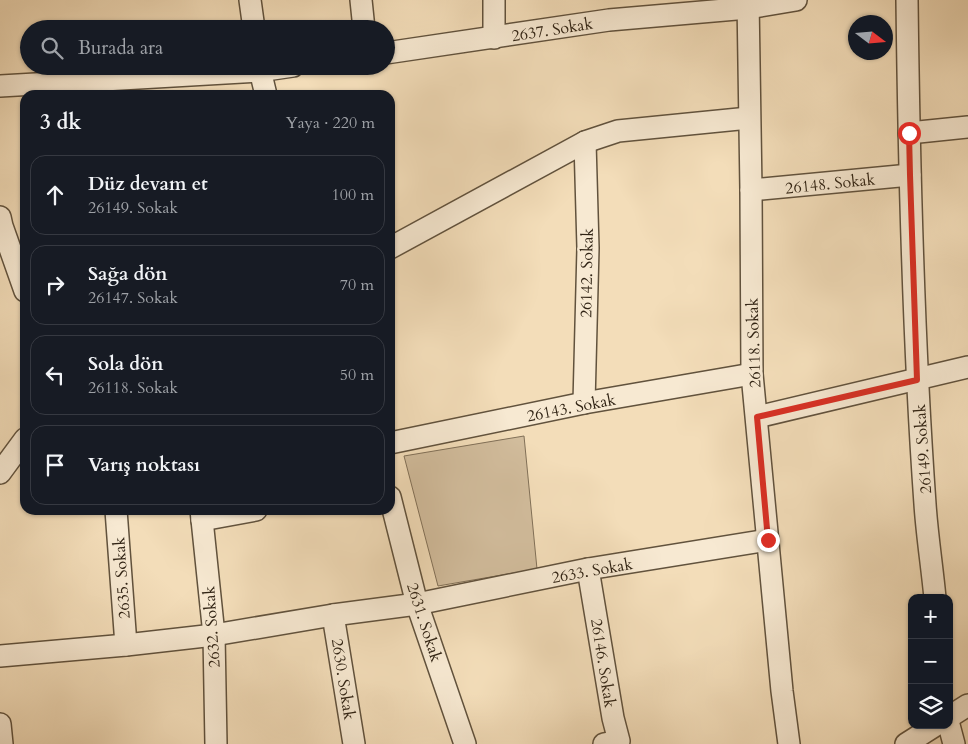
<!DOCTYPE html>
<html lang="tr">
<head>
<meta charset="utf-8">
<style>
	body { margin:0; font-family:Cardo,serif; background:#20242c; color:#f1f3f6 }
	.controls { position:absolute; right:15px; bottom:15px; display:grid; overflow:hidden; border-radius:10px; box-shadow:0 1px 4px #0004 }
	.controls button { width:45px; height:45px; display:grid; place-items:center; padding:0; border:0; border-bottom:1px solid #363941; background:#171b24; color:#f1f3f6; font:25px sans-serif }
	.compass { position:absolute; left:848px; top:15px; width:45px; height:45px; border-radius:50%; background:#171b24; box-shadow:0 1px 4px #0004; rotate:106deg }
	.stop { position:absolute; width:15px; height:15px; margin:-11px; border:4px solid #d93025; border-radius:50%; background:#fff }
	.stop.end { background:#d93025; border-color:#fff; box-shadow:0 1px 5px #0008 }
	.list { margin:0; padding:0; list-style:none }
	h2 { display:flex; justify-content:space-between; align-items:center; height:65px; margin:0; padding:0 20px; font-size:21px }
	h2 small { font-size:16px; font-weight:400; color:#9ea1a6 }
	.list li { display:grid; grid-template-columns:32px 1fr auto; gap:15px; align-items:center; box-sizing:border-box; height:80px; margin:0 10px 10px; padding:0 10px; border:1px solid #363941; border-radius:15px }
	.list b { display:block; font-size:19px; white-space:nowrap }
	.list p { margin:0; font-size:16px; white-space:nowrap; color:#9ea1a6 }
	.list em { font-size:16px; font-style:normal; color:#9ea1a6 }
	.icon { flex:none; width:28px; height:28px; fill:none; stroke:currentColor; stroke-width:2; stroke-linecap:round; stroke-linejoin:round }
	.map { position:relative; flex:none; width:968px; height:744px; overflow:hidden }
	.search { position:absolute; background:#171b24; box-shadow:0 1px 4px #0004; left:20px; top:20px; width:375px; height:55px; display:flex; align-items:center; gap:12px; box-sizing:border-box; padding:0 18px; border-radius:28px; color:#9ea1a6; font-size:19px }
	.panel { position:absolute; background:#171b24; box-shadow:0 1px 4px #0004; left:20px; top:90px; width:375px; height:425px; border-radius:15px }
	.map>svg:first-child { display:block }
	.green { fill:#d2bd9d; stroke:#817058 }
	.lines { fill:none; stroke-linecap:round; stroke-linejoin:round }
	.minor-casing { stroke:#61523d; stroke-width:24 }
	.minor { stroke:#f7e9d2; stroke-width:21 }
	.route { stroke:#d93025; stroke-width:6 }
	.labels { text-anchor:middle; stroke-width:4.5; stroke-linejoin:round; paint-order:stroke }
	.street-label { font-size:16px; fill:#302314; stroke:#f7e9d2 }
</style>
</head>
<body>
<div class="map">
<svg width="968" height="744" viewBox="0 0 968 744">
	<rect width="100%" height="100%" fill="#f3ddb9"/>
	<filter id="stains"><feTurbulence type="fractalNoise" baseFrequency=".004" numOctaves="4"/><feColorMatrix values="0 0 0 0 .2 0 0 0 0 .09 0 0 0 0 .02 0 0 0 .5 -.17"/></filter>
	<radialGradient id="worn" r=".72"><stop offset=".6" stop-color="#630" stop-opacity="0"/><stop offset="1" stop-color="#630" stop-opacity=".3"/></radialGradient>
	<polygon class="green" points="524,436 537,569 438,586 404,456"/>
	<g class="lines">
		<defs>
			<g id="minor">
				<polyline points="250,0 254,29"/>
				<polyline points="361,0 364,29"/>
				<polyline points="494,0 494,38"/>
				<polyline points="748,0 751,190 752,374 782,691 789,744"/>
				<path d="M907,0C909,168 913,336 925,504C927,535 932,566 935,598"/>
				<polyline points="386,53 609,20 748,8 796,0"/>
				<polyline points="259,66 266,95"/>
				<polyline points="0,86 259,71 293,66"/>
				<polyline points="909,133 968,127"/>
				<polyline points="751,190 910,175"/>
				<polyline points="0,217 2,226 25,291"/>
				<polyline points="390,248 585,142 618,131 749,118"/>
				<polyline points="584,403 588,248 585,142"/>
				<polyline points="757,417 968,367"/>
				<polyline points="390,443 584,403 752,374"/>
				<polyline points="0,473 25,439"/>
				<polyline points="390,497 417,604 465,744"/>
				<polyline points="116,510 126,645"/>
				<polyline points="201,510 214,635 216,744"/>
				<polyline points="202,520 256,510"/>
				<polyline points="588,569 613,718 619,741 604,744"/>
				<polyline points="333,615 354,744"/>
				<polyline points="0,656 126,645 214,635 333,615 417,604 588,569 768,540"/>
				<polyline points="949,717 968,705"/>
				<polyline points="0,724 2,744"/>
				<polyline points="949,725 954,744"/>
				<polyline points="906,744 936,725"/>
			</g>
		</defs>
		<use href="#minor" class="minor-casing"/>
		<use href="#minor" class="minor"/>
	</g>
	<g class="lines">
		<polyline class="route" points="768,540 757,417 917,380 910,175 909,133"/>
	</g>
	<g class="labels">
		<g class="street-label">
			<text transform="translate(552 29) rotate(-9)" y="6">2637. Sokak</text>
			<text transform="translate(830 183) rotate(-6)" y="6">26148. Sokak</text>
			<text transform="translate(586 273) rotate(-89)" y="6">26142. Sokak</text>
			<text transform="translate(753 343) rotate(-92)" y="6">26118. Sokak</text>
			<text transform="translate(571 407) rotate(-11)" y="6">26143. Sokak</text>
			<text transform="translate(922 449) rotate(-94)" y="6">26149. Sokak</text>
			<text transform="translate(592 570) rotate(-10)" y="6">2633. Sokak</text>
			<text transform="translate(121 578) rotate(-94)" y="6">2635. Sokak</text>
			<text transform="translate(425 622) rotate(72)" y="6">2631. Sokak</text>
			<text transform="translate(211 627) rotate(-94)" y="6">2632. Sokak</text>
			<text transform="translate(604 663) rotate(81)" y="6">26146. Sokak</text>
			<text transform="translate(344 679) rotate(81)" y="6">2630. Sokak</text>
		</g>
	</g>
	<rect width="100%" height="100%" filter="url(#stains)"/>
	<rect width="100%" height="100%" fill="url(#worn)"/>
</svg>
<div class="controls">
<button>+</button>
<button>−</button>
<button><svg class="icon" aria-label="layers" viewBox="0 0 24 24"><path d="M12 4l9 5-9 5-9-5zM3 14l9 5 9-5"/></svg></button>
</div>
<svg class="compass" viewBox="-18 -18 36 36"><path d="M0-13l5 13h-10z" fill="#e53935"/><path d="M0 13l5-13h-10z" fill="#9ea1a6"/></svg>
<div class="stop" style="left:909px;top:133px"></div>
<div class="stop end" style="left:768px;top:540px"></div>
<div class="search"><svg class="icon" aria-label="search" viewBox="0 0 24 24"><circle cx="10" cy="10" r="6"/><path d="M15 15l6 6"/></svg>Burada ara</div>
<section class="panel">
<h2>3 dk<small>Yaya · 220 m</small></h2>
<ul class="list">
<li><svg class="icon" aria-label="ahead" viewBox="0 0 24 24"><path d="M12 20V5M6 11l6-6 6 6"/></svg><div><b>Düz devam et</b><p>26149. Sokak</p></div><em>100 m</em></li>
<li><svg class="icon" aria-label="right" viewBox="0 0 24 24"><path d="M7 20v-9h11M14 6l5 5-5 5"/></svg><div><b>Sağa dön</b><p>26147. Sokak</p></div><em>70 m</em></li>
<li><svg class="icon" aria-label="left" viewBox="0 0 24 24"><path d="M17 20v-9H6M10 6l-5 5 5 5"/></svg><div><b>Sola dön</b><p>26118. Sokak</p></div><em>50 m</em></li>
<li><svg class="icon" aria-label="arrive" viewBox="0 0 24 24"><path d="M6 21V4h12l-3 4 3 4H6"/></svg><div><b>Varış noktası</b></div></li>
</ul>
</section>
</div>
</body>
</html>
